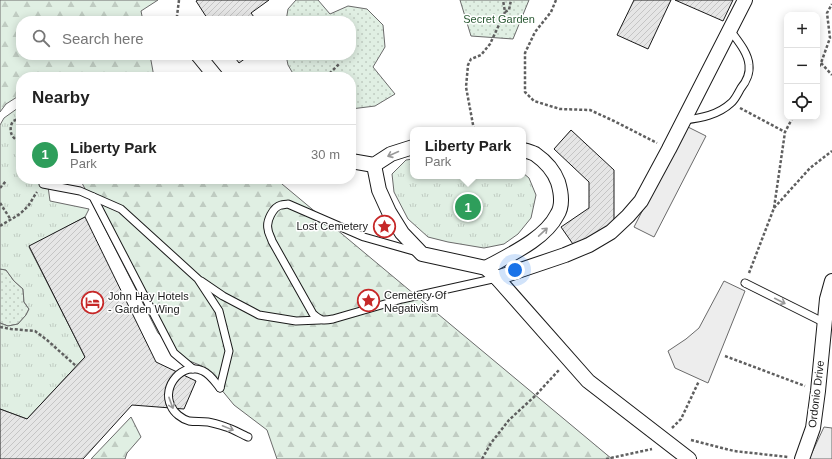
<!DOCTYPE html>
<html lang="en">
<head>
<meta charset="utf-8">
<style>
	body { margin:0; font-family:Helvetica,sans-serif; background:#f2f2f2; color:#222 }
	.controls { position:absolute; right:12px; top:12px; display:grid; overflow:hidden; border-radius:8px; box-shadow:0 2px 10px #0003 }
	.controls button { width:36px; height:36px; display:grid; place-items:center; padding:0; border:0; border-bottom:1px solid #e0e0e0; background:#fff; color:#222; font:20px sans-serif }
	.you { position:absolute; left:515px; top:270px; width:14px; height:14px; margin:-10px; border:3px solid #fff; border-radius:50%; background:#1a73e8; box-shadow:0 0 0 6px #1a73e833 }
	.badge { display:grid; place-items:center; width:26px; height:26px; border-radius:50%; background:#d93025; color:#fff; font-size:13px; font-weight:700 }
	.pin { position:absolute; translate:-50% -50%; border:2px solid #fff; box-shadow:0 1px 4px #0006 }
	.popup { position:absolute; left:410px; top:127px; width:116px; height:52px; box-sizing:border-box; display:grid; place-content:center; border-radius:8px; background:#fff; filter:drop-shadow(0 1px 3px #0005); font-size:13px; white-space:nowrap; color:#767676 }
	.popup b { font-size:15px; color:#222 }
	.popup::after { content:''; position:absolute; left:50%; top:100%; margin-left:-8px; border:8px solid transparent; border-top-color:#fff }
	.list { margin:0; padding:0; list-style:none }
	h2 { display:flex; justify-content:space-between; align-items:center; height:52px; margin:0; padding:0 16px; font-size:17px }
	h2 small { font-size:13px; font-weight:400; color:#767676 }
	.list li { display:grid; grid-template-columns:26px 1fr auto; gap:12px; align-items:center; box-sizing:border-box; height:60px; padding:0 16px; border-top:1px solid #e0e0e0 }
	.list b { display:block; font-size:15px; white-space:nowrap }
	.list p { margin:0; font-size:13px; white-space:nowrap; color:#767676 }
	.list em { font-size:13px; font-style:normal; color:#767676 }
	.icon { flex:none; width:22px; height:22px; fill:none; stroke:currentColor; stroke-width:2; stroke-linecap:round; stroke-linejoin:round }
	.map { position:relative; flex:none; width:832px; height:459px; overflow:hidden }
	.search { position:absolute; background:#fff; box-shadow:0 2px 10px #0003; left:16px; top:16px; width:340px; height:44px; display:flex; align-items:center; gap:10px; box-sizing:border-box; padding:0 14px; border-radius:16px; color:#767676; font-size:15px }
	.panel { position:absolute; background:#fff; box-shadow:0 2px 10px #0003; left:16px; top:72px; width:340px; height:112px; border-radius:16px }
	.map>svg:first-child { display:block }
	.grass { fill:url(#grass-dots); stroke:#6a6a6a }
	.forest { fill:url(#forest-firs); stroke:#6a6a6a }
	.park { fill:url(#park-tufts); stroke:#6a6a6a }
	.parking { fill:#ededed; stroke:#6a6a6a }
	.building { fill:url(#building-hatch); stroke:#1a1a1a }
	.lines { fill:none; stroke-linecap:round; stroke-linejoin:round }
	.lane-casing { stroke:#1a1a1a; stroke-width:9 }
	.street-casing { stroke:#1a1a1a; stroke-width:16 }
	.path { stroke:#5f5f5f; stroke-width:2.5; stroke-dasharray:3 2; stroke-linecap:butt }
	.lane { stroke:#fff; stroke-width:7 }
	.street { stroke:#fff; stroke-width:14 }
	.oneway { stroke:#989898 }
	.labels { text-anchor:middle; stroke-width:3; stroke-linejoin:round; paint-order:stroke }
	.park-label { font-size:11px; fill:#2b5a34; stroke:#fff }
	.poi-label { font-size:11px; fill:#1a1a1a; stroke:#fff; text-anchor:start }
	.street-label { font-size:11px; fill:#1a1a1a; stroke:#fff }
</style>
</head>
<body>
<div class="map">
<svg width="832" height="459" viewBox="0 0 832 459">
	<defs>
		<pattern id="grass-dots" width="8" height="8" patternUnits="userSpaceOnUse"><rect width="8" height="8" fill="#e0efe3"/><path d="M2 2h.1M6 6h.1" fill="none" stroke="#c0ccc2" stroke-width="1.8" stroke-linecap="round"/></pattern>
		<pattern id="forest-firs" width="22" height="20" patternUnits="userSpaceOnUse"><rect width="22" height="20" fill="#e0efe3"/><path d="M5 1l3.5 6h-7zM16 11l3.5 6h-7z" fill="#c0ccc2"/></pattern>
		<pattern id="park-tufts" width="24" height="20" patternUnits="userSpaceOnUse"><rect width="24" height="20" fill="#e0efe3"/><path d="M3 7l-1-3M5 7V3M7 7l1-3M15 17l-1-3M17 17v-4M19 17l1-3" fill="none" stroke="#c0ccc2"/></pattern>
		<pattern id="building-hatch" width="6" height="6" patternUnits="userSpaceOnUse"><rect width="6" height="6" fill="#e6e6e6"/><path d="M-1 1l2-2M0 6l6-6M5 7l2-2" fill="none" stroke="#c5c5c5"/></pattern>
	</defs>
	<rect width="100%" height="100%" fill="#fff"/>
	<g class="grass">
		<polygon points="296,0 318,0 330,14 348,6 367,9 383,25 385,47 373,67 395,94 375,106 351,109 351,77 295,77 288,65 286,55 351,55 351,21 286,21 288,9"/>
		<polygon points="460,0 529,0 513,39 471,36"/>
		<polygon points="0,269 6,270 14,281 23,289 24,302 29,309 26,315 18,324 8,326 0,323"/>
	</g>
	<g class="forest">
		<polygon points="0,0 158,0 141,11 143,21 21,21 21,55 150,55 154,77 21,77 21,98 17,97 6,104 0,112"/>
		<polygon points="80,179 276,179 612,459 277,459 267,430 234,405 202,366 182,358 158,333"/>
		<polygon points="131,417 141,437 127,453 125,459 91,459"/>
	</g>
	<g class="park">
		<polygon points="18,108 21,108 21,179 47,179 50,201 89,209 85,217 29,247 85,357 27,419 0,409 0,323 8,326 18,324 26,315 29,309 24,302 23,289 14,281 6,270 0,269 0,125 4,118"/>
		<polygon points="413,159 413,176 523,176 523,173 529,178 536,195 531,218 518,234 504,244 484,248 448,242 428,237 408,219 394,192 392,174 406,160"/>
	</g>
	<g class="parking">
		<polygon points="686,126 706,136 654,237 634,227"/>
		<polygon points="724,281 745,291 708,383 675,368 668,351 686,339 699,328"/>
		<polygon points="824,427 832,428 832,459 809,459"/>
	</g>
	<g class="building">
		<polygon points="198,0 269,0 251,13 257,21 209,21 196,1"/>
		<polygon points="634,0 671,0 648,49 617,35"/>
		<polygon points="675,0 733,0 723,21"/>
		<polygon points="233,55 250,55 239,63"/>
		<polygon points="571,130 614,170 614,222 575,247 561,227 589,208 589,182 554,149"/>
		<polygon points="85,217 156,362 196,381 184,409 132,405 83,459 0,459 0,409 27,419 85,357 29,246"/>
	</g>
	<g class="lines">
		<defs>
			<g id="lane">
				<path d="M685,120C701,118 718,115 731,103C735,100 738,93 741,88C746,82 750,73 749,65C748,52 737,40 730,30"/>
				<polyline points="43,184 80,191 121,209 198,279 219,311 229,351 220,388"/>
				<polyline points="93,197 174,353 193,369"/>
				<path d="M417,252L364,237L288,204C287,204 282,205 281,205C273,207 266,221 268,229C268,233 271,237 272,241L313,314C321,321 323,321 333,319L402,299L497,278"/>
				<polyline points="201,281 223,296 259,315 296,321 320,320"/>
				<polyline points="745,283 825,323"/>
				<path d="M220,388C215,382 210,374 203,371C183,361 161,386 171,406C174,413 182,419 189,421C195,422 202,421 208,422C214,423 220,425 226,427C233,429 241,434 248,437"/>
			</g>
			<g id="street">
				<polyline points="198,55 216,77"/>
				<polyline points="351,161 374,165 391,154 413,147"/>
				<polyline points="374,165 379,190 389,212 402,233 422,254 486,268 497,278 588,381 689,459"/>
				<path d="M486,268C509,255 545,239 557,215C563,206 561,192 558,182C554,171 545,161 535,154C531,152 527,151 523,150"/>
				<polyline points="497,278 565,255 589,245 611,232 628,216 641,201 669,149 745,0"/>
				<polyline points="802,459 813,428 818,391 827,299 832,281"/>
			</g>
		</defs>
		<use href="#lane" class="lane-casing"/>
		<use href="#street" class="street-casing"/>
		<g class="path">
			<polyline points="179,0 177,16 179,21"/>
			<polyline points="556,0 551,12 535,32 525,53 525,92 534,101 560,109 590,110 614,121 657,143"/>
			<polyline points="505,12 509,10 511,0"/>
			<polyline points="821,63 832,75"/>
			<polyline points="817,71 821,63 830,38 827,13 832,4"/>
			<polyline points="326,77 340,63"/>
			<polyline points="740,108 785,132"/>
			<path d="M21,118L13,121C8,130 11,139 21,142"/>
			<polyline points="474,130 466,87 468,65 471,59 481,55 490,44 505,12 503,0"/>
			<polyline points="19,142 21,150"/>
			<polyline points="0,188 6,181"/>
			<polyline points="0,203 11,220"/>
			<polyline points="774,208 810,168 832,151"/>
			<path d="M0,226C9,220 19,216 26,208C30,205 33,197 37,192"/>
			<polyline points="749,273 774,208 785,132 793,117"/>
			<polyline points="0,327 11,329 35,331 47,340 76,366"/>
			<polyline points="725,356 805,386"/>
			<polyline points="672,428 681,419 699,381"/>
			<polyline points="691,440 734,451 788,457"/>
			<polyline points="482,459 491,443 509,420 535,396 559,370"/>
			<polyline points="606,459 652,449"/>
		</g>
		<use href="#lane" class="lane"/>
		<use href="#street" class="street"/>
	</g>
	<defs><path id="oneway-shaft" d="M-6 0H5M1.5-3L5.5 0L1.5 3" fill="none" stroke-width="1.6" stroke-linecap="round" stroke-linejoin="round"/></defs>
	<g class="oneway">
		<use href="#oneway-shaft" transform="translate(393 154) rotate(156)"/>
		<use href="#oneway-shaft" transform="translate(543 232) rotate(-43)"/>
		<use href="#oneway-shaft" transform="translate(780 301) rotate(27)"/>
		<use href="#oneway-shaft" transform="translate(171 403) rotate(70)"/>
		<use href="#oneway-shaft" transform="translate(228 428) rotate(22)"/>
	</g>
	<defs>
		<symbol id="sight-ring" viewBox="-11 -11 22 22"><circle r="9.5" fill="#fff" stroke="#c62828" stroke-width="1.5"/><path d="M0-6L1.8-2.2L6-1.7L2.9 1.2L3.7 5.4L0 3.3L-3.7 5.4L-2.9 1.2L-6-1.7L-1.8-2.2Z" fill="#c62828"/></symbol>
		<symbol id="hotel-ring" viewBox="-11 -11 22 22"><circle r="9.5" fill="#fff" stroke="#c62828" stroke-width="1.5"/><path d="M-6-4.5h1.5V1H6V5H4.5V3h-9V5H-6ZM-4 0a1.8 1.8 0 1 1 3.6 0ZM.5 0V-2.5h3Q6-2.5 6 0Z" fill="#c62828"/></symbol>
	</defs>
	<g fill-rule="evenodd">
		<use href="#sight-ring" x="372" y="214" width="25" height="25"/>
		<use href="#sight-ring" x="356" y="288" width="25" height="25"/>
		<use href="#hotel-ring" x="80" y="290" width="25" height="25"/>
	</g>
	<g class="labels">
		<g class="park-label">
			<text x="499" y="23">Secret Garden</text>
		</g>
		<g class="poi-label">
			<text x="368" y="230" text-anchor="end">Lost Cemetery</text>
			<text x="384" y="299">Cemetery Of<tspan x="384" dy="13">Negativism</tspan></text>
			<text x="108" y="300">John Hay Hotels<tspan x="108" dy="13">- Garden Wing</tspan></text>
		</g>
		<g class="street-label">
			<text transform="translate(816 394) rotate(-83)" y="4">Ordonio Drive</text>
		</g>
	</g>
</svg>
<div class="controls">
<button>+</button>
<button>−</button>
<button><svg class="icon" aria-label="locate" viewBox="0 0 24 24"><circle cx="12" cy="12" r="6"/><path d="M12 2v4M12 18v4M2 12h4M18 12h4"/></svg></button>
</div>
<div class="you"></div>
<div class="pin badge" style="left:468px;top:207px;background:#2e9e5b">1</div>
<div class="popup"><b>Liberty Park</b>Park</div>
<div class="search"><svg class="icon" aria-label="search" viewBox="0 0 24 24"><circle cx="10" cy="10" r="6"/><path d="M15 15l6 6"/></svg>Search here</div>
<section class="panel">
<h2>Nearby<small></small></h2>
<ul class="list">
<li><span class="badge" style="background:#2e9e5b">1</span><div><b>Liberty Park</b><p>Park</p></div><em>30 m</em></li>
</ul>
</section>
</div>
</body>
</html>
